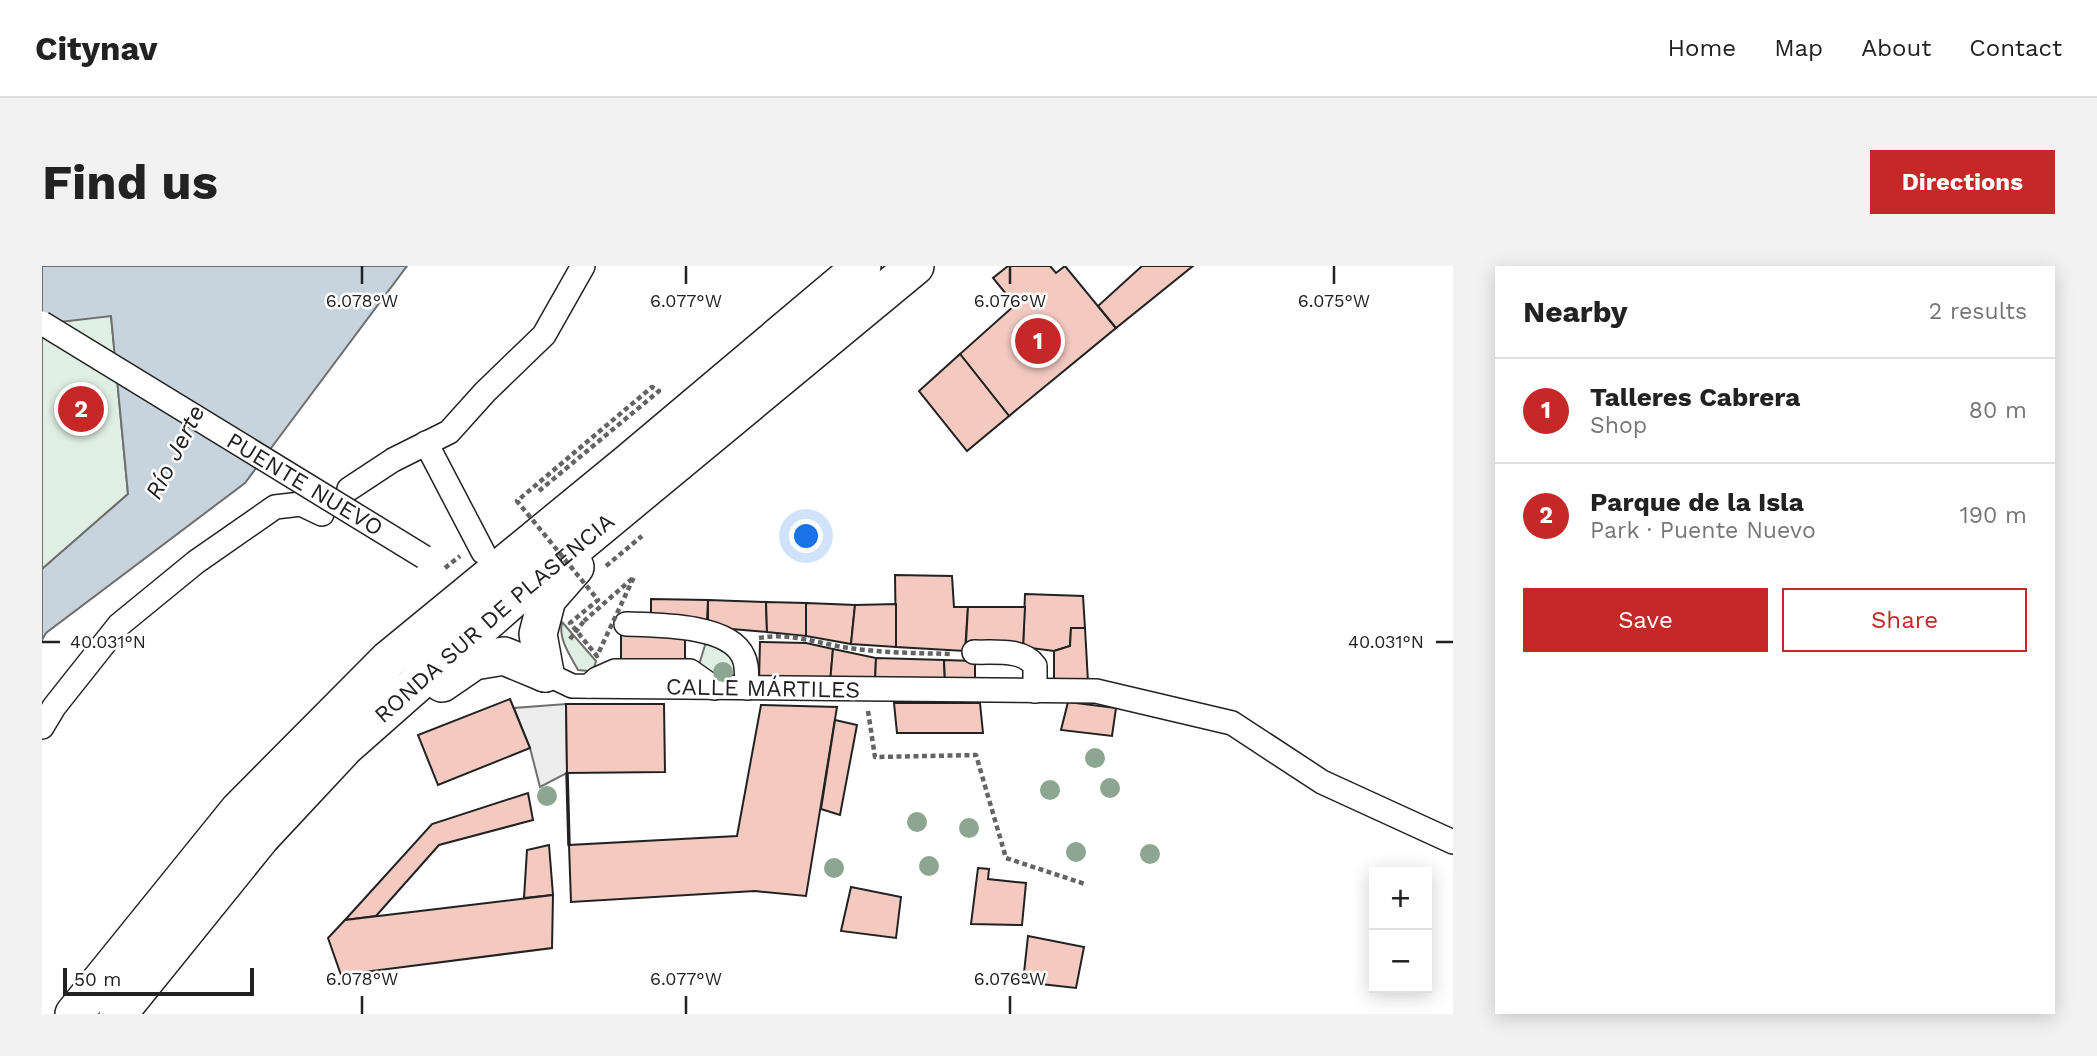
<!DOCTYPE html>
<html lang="en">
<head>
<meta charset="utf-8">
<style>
	body { margin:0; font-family:"Work Sans",sans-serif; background:#f2f2f2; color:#222 }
	.controls { position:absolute; right:21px; bottom:21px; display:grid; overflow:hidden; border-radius:0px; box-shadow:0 4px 18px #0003 }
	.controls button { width:63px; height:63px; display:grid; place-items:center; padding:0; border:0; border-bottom:2px solid #e0e0e0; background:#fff; color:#222; font:35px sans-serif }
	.scale { position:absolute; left:21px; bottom:18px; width:191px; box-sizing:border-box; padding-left:7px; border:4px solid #222; border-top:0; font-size:19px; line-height:24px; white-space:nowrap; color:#222; -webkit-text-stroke:5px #fff; paint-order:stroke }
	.you { position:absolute; left:765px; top:271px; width:24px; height:24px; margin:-18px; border:5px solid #fff; border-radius:50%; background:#1a73e8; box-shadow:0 0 0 10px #1a73e833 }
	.badge { display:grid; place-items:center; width:46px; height:46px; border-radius:50%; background:#c62828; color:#fff; font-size:23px; font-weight:700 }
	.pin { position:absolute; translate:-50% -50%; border:4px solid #fff; box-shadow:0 2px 7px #0006 }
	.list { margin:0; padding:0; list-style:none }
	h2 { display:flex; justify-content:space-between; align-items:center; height:91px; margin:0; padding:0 28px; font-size:30px }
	h2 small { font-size:23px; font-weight:400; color:#767676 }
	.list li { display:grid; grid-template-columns:46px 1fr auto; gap:21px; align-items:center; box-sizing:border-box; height:105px; padding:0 28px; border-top:2px solid #e0e0e0 }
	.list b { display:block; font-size:26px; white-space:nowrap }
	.list p { margin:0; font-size:23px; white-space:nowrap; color:#767676 }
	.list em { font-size:23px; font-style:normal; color:#767676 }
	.actions { display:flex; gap:14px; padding:21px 28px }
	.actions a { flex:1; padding:16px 0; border:2px solid #c62828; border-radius:0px; text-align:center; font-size:24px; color:#c62828 }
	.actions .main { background:#c62828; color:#fff }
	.map { position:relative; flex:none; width:1411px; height:748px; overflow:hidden; border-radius:0px }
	header { display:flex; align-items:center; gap:42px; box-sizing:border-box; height:98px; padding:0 35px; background:#fff; border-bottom:2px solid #e0e0e0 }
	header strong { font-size:33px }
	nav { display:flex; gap:38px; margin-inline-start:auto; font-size:24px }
	.intro { display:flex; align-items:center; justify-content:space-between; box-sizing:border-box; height:168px; padding:0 42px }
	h1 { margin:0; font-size:49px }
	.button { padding:18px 32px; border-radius:0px; background:#c62828; color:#fff; font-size:24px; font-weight:700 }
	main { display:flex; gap:42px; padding:0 42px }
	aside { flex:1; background:#fff; border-radius:0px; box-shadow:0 4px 18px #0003 }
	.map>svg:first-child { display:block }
	.green { fill:#e0efe3; stroke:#6f6f6f; stroke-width:2 }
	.parking { fill:#ededed; stroke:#6f6f6f; stroke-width:2 }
	.water { fill:#c7d3dd; stroke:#6f6f6f; stroke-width:2 }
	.building { fill:#f3c9c0; stroke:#222; stroke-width:2 }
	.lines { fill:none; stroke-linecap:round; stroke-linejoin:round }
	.street-casing { stroke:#222; stroke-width:26 }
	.primary-casing { stroke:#222; stroke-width:40 }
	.path { stroke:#646464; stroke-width:4.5; stroke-dasharray:5 3.5; stroke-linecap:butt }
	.street { stroke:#fff; stroke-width:23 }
	.primary { stroke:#fff; stroke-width:37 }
	.street-bridge-casing { stroke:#222; stroke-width:26; stroke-linecap:butt }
	.path-bridge { stroke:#646464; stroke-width:4.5; stroke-dasharray:5 3.5; stroke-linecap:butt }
	.street-bridge { stroke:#fff; stroke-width:23 }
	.wall { stroke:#222; stroke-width:3.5 }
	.tree { fill:#8da692 }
	.ticks { fill:none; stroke:#222; stroke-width:2.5 }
	.labels { text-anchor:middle; stroke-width:5; stroke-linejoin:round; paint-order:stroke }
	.street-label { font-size:23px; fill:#222; stroke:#fff }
	.water-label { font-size:24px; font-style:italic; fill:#222; stroke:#fff }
	.ticks-label { font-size:18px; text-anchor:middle; fill:#222; stroke:#fff; stroke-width:5; stroke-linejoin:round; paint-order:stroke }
</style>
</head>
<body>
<header>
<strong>Citynav</strong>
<nav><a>Home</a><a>Map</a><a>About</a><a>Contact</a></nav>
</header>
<div class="intro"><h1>Find us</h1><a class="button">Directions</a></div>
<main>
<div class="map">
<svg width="1411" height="748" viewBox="0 0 1411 748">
	<rect width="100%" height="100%" fill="#fff"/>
	<g class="green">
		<polygon points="69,49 86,228 0,303 0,58"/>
		<path d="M520,356L554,395L552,402L547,405L536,404C528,389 516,373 520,356Z"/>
		<path d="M664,376C687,389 693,388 696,416L674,415L656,402Z"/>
	</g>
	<polygon class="parking" points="524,438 525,507 498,521 488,482 472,442"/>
	<polygon class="water" points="0,0 365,0 203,217 4,367 0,374 0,303 86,228 69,50 0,58"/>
	<g class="building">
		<polygon points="966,0 1008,0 1014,7 1023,0 1074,62 967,150 918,88 973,39 951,12"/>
		<polygon points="1100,0 1151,0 1074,62 1056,40"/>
		<polygon points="918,88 967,150 925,185 877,125"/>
		<polygon points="853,309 910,310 912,341 926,341 923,385 854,381"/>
		<polygon points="983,328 1041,330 1043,362 1029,362 1028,380 1012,385 981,381"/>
		<polygon points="609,333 666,334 665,355 609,354"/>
		<polygon points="666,334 724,336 725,366 666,361"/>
		<polygon points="724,336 764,337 764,370 725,366"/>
		<polygon points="764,337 813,339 809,378 764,370"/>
		<polygon points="854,338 854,381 809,378 813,339"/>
		<polygon points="926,341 983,341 981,381 924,376"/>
		<polygon points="1029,362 1043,362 1046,416 1012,414 1012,385 1028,380"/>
		<rect x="579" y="365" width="64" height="30"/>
		<polygon points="718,376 764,377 791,383 788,417 717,414"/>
		<polygon points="791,383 834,392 833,416 788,417"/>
		<polygon points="834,392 902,394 903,417 833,416"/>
		<polygon points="902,394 933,395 933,418 903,417"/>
		<polygon points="468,433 488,482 396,519 376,469"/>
		<polygon points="1026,436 1074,442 1070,470 1019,464"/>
		<polygon points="852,437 938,437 941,467 855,467"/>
		<polygon points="524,438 622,438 623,506 525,507"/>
		<polygon points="719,439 795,441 764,630 713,625 529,636 527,579 695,570"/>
		<polygon points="793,454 815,459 798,549 779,543"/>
		<polygon points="486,527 491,554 397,579 334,650 303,654 390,558"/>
		<polygon points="507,579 511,629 482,632 485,584"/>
		<polygon points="936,602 947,603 946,613 984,617 980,659 929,658"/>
		<polygon points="809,621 859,631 854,672 799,665"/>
		<polygon points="511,629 510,682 299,709 286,672 303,654"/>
		<polygon points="986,670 1042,681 1034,722 981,716"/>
	</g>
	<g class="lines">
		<defs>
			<g id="street">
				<polyline points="384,177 441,286"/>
				<polyline points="307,223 351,194 407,166 443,126 502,69 541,0"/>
				<path d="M584,358C613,359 687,358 701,390C706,399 704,412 705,422"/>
				<path d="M932,386C951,387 981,382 993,400V425"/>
				<polyline points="503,407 530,420 1054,425 1190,457 1280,516 1411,576"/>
				<polyline points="547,420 555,413 573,405 648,405 672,422"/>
				<polyline points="0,461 12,441 77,359 154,296 233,241 259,238 280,248"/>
			</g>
			<g id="primary">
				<polyline points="503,407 496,368 505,333 533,301"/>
				<polyline points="400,417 432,395 462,390 503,407"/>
				<polyline points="32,748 197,544 346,394 585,198 820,0"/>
				<path id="s1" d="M76,748L219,571L303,481L473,331L873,0"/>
			</g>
		</defs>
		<use href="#street" class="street-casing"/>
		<use href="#primary" class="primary-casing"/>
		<g class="path">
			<polyline points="564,300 600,270"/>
			<polyline points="403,302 418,290"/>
			<path d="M717,372C747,366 778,378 807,382C841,387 876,387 910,388"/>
			<polyline points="528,373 542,355"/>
			<polyline points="826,445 833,491 934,489 964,592 1043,618"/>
		</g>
		<use href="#street" class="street"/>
		<use href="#primary" class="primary"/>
		<defs>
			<polyline id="street-bridge" points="0,57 382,291"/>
		</defs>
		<use href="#street-bridge" class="street-bridge-casing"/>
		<polyline class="path-bridge" points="497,225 617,125 610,121 475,235 556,334 528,357 555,390 592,311 542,355"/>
		<use href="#street-bridge" class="street-bridge"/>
		<polyline class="wall" points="525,507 527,579"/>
	</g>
	<g class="tree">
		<circle cx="681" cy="406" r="10"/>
		<circle cx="1053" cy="492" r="10"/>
		<circle cx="1068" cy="522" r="10"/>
		<circle cx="1008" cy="524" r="10"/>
		<circle cx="505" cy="530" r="10"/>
		<circle cx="875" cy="556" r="10"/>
		<circle cx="927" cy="562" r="10"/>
		<circle cx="1034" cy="586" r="10"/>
		<circle cx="1108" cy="588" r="10"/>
		<circle cx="887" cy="600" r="10"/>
		<circle cx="792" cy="602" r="10"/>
	</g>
	<path class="ticks" d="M320,0V18M644,0V18M968,0V18M1292,0V18M0,376H18M1394,376H1411M320,730V748M644,730V748M968,730V748"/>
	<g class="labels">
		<g class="street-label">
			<text transform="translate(263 218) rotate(31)" y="8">PUENTE NUEVO</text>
			<text dy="8" stroke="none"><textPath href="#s1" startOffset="548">RONDA SUR DE PLASENCIA</textPath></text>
			<text transform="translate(721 422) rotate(1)" y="8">CALLE MÁRTILES</text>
		</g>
		<g class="water-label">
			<text transform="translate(133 186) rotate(-63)" y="8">Río Jerte</text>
		</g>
	</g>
	<g class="ticks-label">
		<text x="320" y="41">6.078°W</text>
		<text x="644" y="41">6.077°W</text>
		<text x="968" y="41">6.076°W</text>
		<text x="1292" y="41">6.075°W</text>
		<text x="66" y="382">40.031°N</text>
		<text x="1344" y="382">40.031°N</text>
		<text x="320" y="719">6.078°W</text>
		<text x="644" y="719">6.077°W</text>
		<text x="968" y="719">6.076°W</text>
	</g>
</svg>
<div class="controls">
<button>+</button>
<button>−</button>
</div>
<div class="scale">50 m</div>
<div class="you"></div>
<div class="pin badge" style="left:996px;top:75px">1</div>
<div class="pin badge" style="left:39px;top:143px">2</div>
</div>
<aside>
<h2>Nearby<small>2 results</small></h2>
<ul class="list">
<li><span class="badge">1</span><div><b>Talleres Cabrera</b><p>Shop</p></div><em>80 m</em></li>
<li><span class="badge">2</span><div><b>Parque de la Isla</b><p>Park · Puente Nuevo</p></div><em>190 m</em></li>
</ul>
<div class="actions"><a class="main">Save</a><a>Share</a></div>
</aside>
</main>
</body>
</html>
